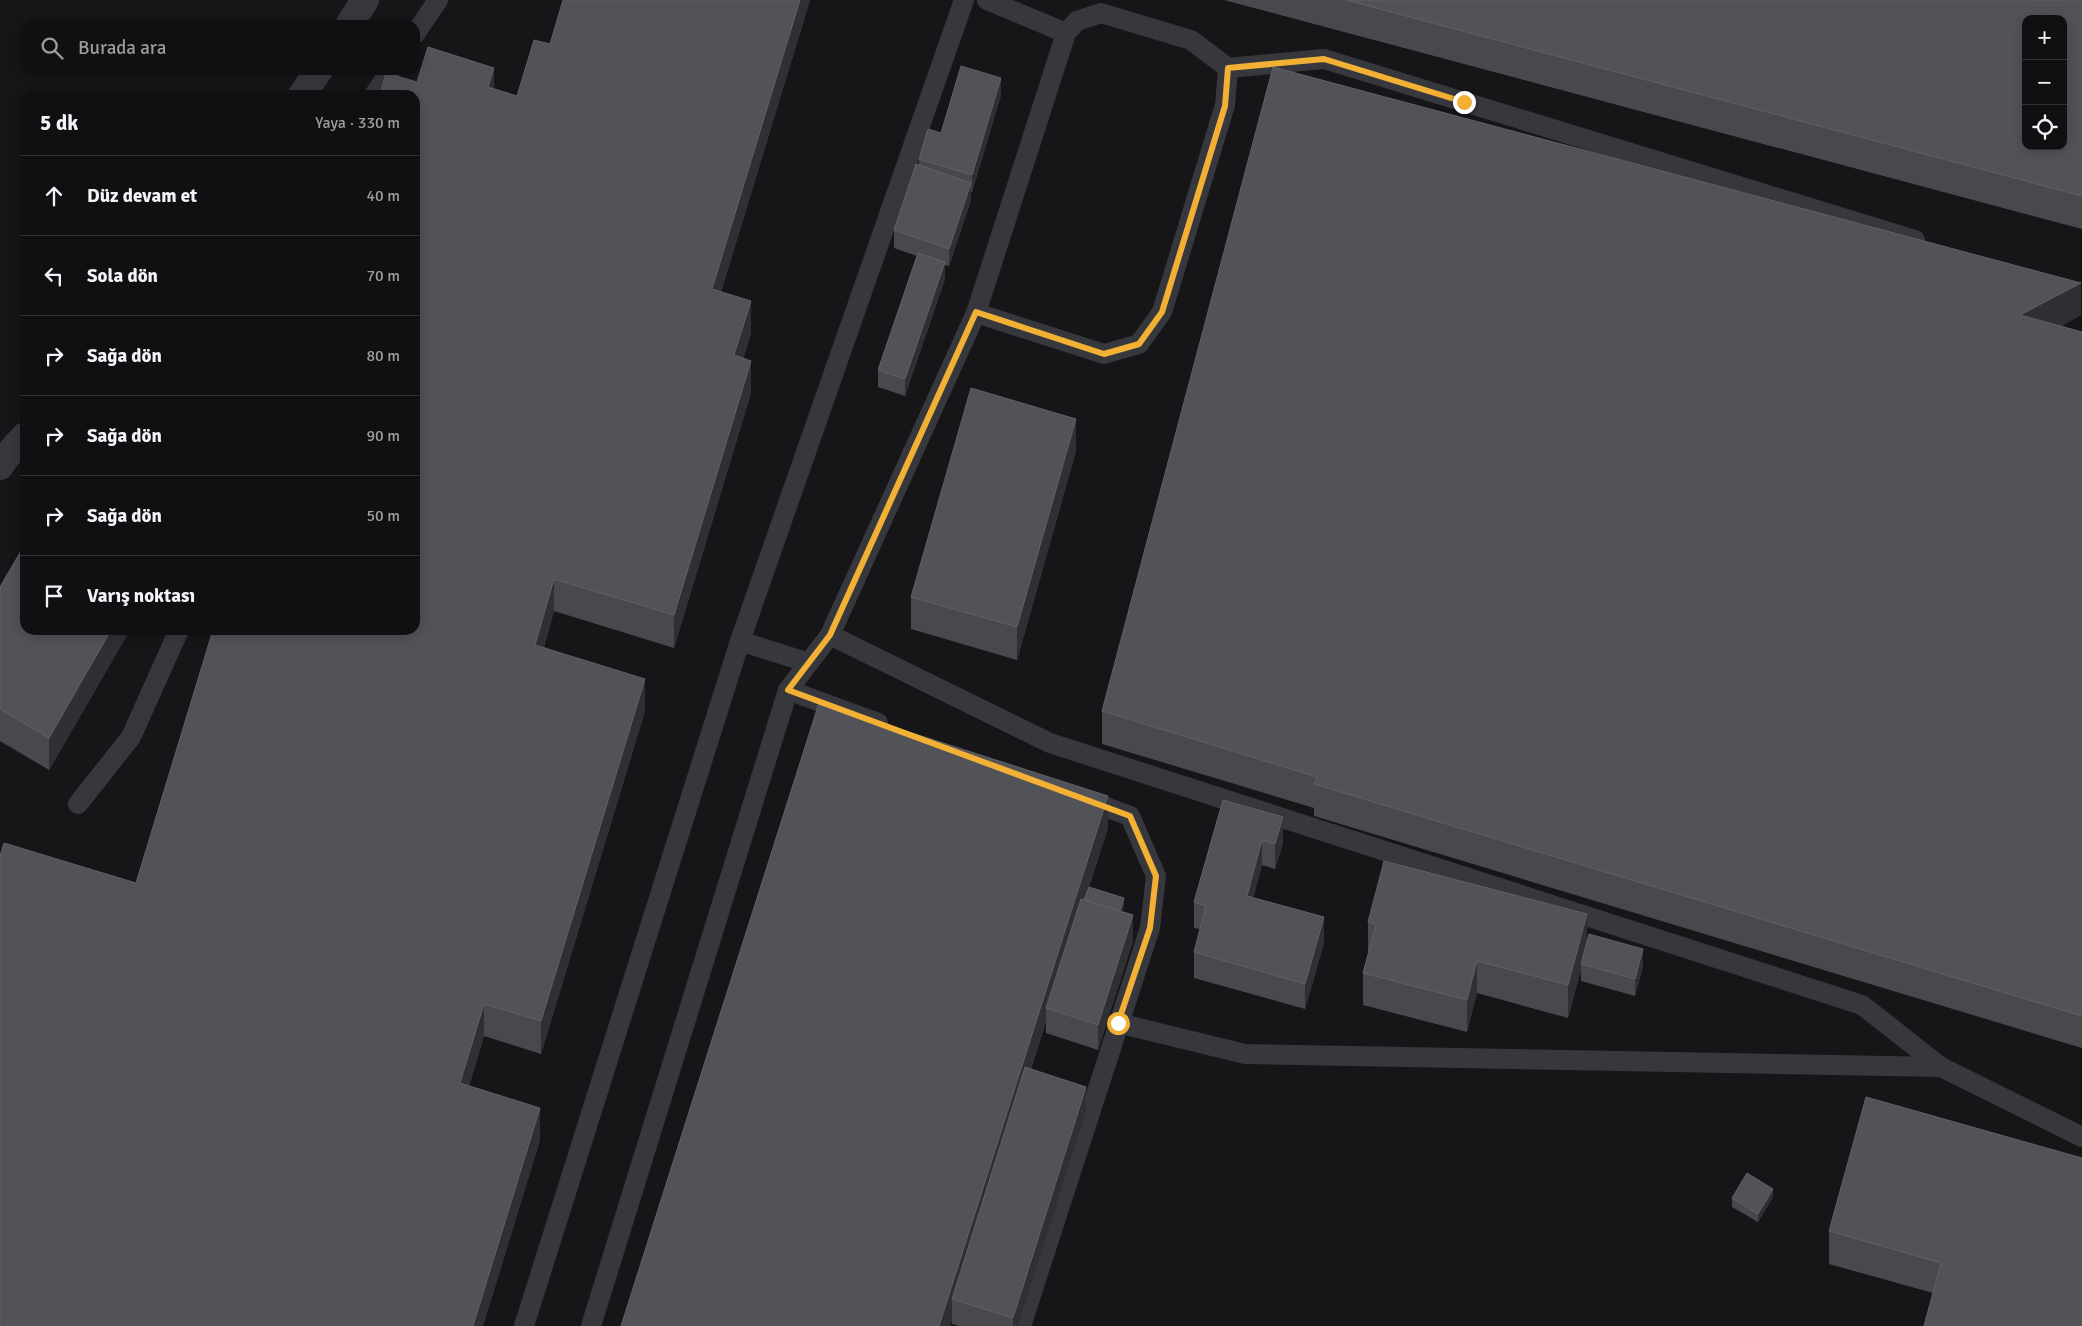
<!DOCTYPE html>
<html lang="tr">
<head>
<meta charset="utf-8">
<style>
	body { margin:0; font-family:Signika,sans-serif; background:#1e1e20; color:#f1f3f6 }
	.controls { position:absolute; right:15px; top:15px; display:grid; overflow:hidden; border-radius:10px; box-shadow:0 2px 12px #0003 }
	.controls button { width:45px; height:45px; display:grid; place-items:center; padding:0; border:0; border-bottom:1px solid #303032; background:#101012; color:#f1f3f6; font:25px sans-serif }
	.stop { position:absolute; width:15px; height:15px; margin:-11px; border:4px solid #f2b134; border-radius:50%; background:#fff }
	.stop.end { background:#f2b134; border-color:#fff; box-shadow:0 1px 5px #0008 }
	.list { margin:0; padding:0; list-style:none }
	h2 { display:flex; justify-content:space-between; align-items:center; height:65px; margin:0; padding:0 20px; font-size:21px }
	h2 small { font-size:16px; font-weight:400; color:#9c9d9f }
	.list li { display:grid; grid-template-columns:32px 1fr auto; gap:15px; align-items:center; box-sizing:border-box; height:80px; padding:0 20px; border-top:1px solid #303032 }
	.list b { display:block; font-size:19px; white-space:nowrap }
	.list em { font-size:16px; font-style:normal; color:#9c9d9f }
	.icon { flex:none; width:28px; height:28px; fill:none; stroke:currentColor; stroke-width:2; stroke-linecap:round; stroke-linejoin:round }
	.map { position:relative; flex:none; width:2082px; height:1326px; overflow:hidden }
	.search { position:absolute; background:#101012; box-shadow:0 2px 12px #0003; left:20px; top:20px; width:400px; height:55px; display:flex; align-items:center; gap:12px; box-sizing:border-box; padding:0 18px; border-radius:15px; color:#9c9d9f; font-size:19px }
	.panel { position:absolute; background:#101012; box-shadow:0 2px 12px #0003; left:20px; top:90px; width:400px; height:545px; border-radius:15px }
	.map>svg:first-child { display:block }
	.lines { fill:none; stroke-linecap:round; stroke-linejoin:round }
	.lane { stroke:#37383d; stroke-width:20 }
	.street { stroke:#37383d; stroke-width:28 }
	.wall { fill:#47494d }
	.shaded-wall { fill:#2f3033 }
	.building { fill:#525359; stroke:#5f6168; fill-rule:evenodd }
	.route { stroke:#f2b134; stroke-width:6 }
</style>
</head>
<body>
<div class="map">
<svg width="2082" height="1326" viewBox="0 0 2082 1326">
	<rect width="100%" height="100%" fill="#161618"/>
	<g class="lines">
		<g class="lane">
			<polyline points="987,0 1066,33"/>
			<polyline points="415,34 438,0"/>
			<polyline points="1228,68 1324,59 1915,240"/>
			<polyline points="374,95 391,70"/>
			<polyline points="830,635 1050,743 1862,1005 1941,1067 2082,1137"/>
			<polyline points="740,641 809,663"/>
			<polyline points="788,690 878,723"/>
			<polyline points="78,804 131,737 179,630"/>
			<polyline points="1118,1023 1245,1054 1941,1067"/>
			<polyline points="524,1326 740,641 964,0"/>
			<polyline points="591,1326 788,690 830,635 976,313 1066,33 1077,21 1101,13 1191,40 1228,68 1225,105 1162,312 1139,344 1104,354 976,313"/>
			<polyline points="1021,1326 1150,928 1156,876 1130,816 1084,799"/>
		</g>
		<g class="street">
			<polyline points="349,25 365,0"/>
			<polyline points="302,95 319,70"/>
			<polyline points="0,466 5,458 25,436"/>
		</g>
	</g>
	<g class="wall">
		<polygon points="563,0 810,0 721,292 751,334 743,358 751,393 674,648 554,611 544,647 645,711 541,1054 484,1036 469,1086 540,1140 483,1326 0,1326 136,883 417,82 494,89 517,96 550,44"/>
		<polygon points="1224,0 2082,0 2082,229"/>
		<polygon points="1001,95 972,192 971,192 971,200 949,266 945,265 945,279 905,396 878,387 878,370 917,256 894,248 894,230 919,165 919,159 941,133"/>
		<polygon points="2081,315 2061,326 2082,332 2082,1048 1314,816 1314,808 1102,744 1102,711"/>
		<polygon points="1076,451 1017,660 911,629 911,597"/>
		<polygon points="0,587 25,630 130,630 49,770 0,741"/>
		<polygon points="1223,800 1283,843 1275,869 1262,865 1253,898 1324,943 1305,1009 1194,978 1194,952 1200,929 1194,928 1194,902"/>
		<polygon points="1108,828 1089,887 1124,906 1122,912 1133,941 1098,1050 1046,1033 1046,1022 1031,1069 1086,1112 1018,1326 959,1326 952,1324 952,1320 950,1326 621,1326"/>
		<polygon points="1368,922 1587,942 1643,966 1635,996 1581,981 1581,970 1568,1018 1477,993 1467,1032 1363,1005 1363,973 1368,954"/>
		<polygon points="2082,1158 1933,1293 1829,1264 1829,1231"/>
		<polygon points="1773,1197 1758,1222 1732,1207 1732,1198"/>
	</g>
	<g class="shaded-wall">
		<polygon points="800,0 810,0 712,322 712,289"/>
		<polygon points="494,68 494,100 488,87"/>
		<polygon points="1001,78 1001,95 972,192 972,175"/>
		<polygon points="971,183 971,200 949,266 949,249"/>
		<polygon points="945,262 945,279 905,396 905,379"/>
		<polygon points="2081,283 2081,315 2020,348 2020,315"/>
		<polygon points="751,301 751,334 734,388 734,355"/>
		<polygon points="751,361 751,393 674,648 674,615"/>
		<polygon points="1076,419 1076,451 1017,660 1017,627"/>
		<polygon points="554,579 554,611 535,677 535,645"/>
		<polygon points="111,630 130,630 49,770 49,738"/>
		<polygon points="645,679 645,711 541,1054 541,1021"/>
		<polygon points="1108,796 1108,828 1050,1009 1046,1008 1046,1022 958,1300 952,1299 952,1320 950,1326 939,1326"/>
		<polygon points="1283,817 1283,843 1275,869 1275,844"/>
		<polygon points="1262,840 1262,865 1247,921 1247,896"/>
		<polygon points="1124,898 1124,906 1115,934 1115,925"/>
		<polygon points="1587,914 1587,947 1581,964 1581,970 1568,1018 1568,985"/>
		<polygon points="1133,915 1133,941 1098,1050 1098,1025"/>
		<polygon points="1324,917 1324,943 1305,1009 1305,984"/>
		<polygon points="1643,949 1643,966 1635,996 1635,979"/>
		<polygon points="1477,961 1477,993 1467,1032 1467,1000"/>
		<polygon points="484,1004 484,1036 460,1115 460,1083"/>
		<polygon points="1086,1087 1086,1112 1018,1326 1013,1326 1013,1318"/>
		<polygon points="540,1108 540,1140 483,1326 473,1326"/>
		<polygon points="1773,1189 1773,1197 1758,1222 1758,1214"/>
	</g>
	<g class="building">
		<polygon points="563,0 800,0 712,289 751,301 734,355 751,361 674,615 554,579 535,645 645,679 541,1021 484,1004 460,1083 540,1108 473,1326 0,1326 0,856 4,843 136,883 213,630 415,630 415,95 380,95 386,73 417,82 428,47 494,68 488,87 517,96 534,40 550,44"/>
		<path d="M1346,0H2082V196ZM2026,19H2063V146H2026Z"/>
		<polygon points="961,66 1001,78 972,175 919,159 928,129 941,133"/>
		<polygon points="1273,67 2081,283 2020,315 2082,332 2082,1016 1314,784 1317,777 1102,711"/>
		<polygon points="916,164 971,183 949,249 894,230"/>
		<polygon points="918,253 945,262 905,379 878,370"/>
		<polygon points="971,388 1076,419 1017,627 911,597"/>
		<polygon points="25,544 25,630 111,630 49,738 0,709 0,587"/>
		<polygon points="819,703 1108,796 939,1326 621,1326"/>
		<polygon points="1223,800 1283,817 1275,844 1262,840 1247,896 1324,917 1305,984 1194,952 1206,906 1194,902"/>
		<polygon points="1384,861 1587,914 1568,985 1477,961 1467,1000 1363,973 1376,925 1368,922"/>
		<polygon points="1089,887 1124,898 1120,911 1084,900"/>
		<polygon points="1081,899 1133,915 1098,1025 1046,1008"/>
		<polygon points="1589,934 1643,949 1635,979 1581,964"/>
		<polygon points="1025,1067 1086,1087 1013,1318 952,1299"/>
		<polygon points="1866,1097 2082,1158 2082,1326 1924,1326 1941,1263 1829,1231"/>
		<polygon points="1747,1173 1773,1189 1758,1214 1732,1198"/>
	</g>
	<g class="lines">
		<polyline class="route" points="1118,1023 1150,928 1156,876 1130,816 788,690 830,635 976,312 1104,354 1139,344 1162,312 1225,106 1228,68 1324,59 1464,102"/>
	</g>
</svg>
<div class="controls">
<button>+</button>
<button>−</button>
<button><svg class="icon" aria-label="locate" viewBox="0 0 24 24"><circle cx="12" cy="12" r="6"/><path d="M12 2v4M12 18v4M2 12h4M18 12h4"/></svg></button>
</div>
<div class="stop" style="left:1118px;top:1023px"></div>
<div class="stop end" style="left:1464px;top:102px"></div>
<div class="search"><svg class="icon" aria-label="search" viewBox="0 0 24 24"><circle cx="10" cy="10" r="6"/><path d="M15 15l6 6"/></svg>Burada ara</div>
<section class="panel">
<h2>5 dk<small>Yaya · 330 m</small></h2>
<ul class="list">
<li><svg class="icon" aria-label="ahead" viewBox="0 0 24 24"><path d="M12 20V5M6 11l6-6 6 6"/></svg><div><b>Düz devam et</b></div><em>40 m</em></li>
<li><svg class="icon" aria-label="left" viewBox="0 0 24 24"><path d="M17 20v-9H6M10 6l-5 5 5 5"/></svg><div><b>Sola dön</b></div><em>70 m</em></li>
<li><svg class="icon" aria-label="right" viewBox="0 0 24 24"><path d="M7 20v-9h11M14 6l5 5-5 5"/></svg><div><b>Sağa dön</b></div><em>80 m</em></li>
<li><svg class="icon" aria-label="right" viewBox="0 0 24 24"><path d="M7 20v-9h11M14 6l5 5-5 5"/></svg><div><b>Sağa dön</b></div><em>90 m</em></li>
<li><svg class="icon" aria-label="right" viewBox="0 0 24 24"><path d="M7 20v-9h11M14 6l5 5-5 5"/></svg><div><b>Sağa dön</b></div><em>50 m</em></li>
<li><svg class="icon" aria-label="arrive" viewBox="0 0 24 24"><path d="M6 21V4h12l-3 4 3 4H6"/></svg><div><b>Varış noktası</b></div></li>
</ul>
</section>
</div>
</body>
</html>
